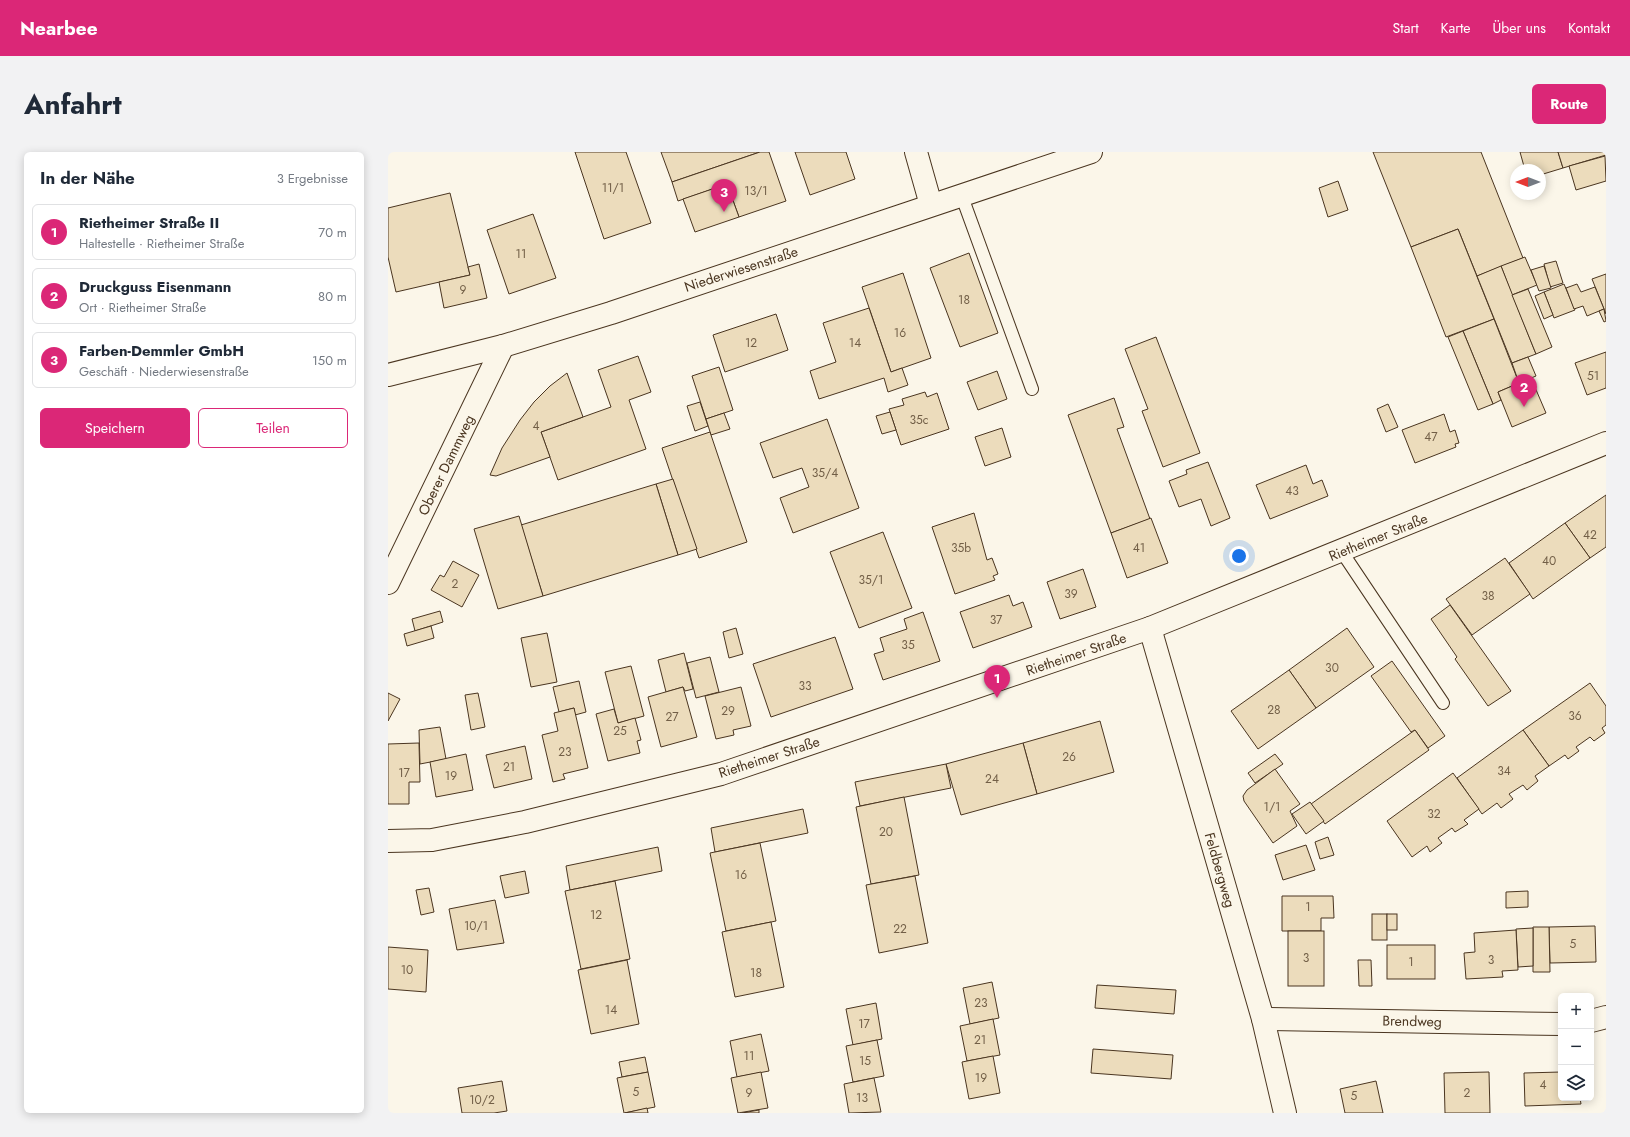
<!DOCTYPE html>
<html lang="de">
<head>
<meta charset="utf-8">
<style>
	body { margin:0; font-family:Jost,sans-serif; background:#f2f2f3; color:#1f2937 }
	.controls { position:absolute; right:12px; bottom:12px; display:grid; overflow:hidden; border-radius:6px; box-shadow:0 2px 10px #0003 }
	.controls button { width:36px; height:36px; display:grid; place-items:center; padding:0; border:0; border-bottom:1px solid #e0e1e3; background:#fff; color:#1f2937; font:20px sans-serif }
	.compass { position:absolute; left:1122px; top:12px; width:36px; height:36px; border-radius:50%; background:#fff; box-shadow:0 2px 10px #0003; rotate:270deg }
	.you { position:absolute; left:851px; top:404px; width:14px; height:14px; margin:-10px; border:3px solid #fff; border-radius:50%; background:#1a73e8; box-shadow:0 0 0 6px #1a73e833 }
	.badge { display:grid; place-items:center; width:26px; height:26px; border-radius:50%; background:#db2777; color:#fff; font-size:13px; font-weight:700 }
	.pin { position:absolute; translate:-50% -33px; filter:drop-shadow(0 1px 2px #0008) }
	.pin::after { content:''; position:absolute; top:21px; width:14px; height:12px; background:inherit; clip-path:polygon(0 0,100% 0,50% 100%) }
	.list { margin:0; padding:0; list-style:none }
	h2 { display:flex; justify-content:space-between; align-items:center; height:52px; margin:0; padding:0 16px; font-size:17px }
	h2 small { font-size:13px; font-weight:400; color:#747a83 }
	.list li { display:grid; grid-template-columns:26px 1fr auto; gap:12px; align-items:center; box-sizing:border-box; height:56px; margin:0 8px 8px; padding:0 8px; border:1px solid #e0e1e3; border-radius:6px }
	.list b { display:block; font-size:15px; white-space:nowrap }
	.list p { margin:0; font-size:13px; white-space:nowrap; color:#747a83 }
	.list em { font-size:13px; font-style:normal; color:#747a83 }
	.actions { display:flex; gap:8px; padding:12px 16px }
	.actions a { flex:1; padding:9px 0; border:1px solid #db2777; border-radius:6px; text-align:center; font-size:14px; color:#db2777 }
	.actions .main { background:#db2777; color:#fff }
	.icon { flex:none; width:22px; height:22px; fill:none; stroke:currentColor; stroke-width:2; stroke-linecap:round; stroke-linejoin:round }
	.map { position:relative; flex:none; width:1218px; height:961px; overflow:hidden; border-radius:6px }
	header { display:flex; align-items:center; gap:24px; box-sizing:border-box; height:56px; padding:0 20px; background:#db2777; color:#fff }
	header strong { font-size:19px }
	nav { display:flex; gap:22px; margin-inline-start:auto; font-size:14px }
	.intro { display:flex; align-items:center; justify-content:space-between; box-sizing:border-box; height:96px; padding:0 24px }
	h1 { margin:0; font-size:28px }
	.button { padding:10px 18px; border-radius:6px; background:#db2777; color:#fff; font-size:14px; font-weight:700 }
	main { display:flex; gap:24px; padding:0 24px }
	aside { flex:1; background:#fff; border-radius:6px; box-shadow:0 2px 10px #0003 }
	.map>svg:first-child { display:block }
	.building { fill:#ecdcbc; stroke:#4a3520 }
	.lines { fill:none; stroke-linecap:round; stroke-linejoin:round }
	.lane-casing { stroke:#4a3520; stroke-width:14 }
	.street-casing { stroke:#4a3520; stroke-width:24 }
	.secondary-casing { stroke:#4a3520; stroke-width:24 }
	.lane { stroke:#fbf6e9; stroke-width:12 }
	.street { stroke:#fbf6e9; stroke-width:22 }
	.secondary { stroke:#fbf6e9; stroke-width:22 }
	.labels { text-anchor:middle; stroke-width:3; stroke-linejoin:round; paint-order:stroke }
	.number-label { font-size:12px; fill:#725f47 }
	.street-label { font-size:14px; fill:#4a3520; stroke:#fbf6e9 }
</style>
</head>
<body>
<header>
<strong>Nearbee</strong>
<nav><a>Start</a><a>Karte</a><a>Über uns</a><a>Kontakt</a></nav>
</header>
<div class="intro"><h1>Anfahrt</h1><a class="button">Route</a></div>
<main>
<aside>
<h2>In der Nähe<small>3 Ergebnisse</small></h2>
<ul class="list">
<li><span class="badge">1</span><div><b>Rietheimer Straße II</b><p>Haltestelle · Rietheimer Straße</p></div><em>70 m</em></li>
<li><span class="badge">2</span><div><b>Druckguss Eisenmann</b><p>Ort · Rietheimer Straße</p></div><em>80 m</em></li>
<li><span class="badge">3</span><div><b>Farben-Demmler GmbH</b><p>Geschäft · Niederwiesenstraße</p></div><em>150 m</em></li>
</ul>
<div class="actions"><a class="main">Speichern</a><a>Teilen</a></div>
</aside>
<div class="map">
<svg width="1218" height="961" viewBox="0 0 1218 961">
	<rect width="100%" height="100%" fill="#fbf6e9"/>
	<g class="building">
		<polygon points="187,0 238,0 263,71 216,87"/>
		<polygon points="273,0 372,0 284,30"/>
		<polygon points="372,0 381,0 398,49 351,65 339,32 290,49 284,30"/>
		<polygon points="407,0 458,0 467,27 422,43"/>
		<polygon points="985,0 1093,0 1135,106 1089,124 1070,77 1023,95"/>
		<polygon points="1132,0 1170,0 1175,16 1152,23 1152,18 1137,18"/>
		<polygon points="1170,0 1218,0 1218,3 1175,16"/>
		<polygon points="1217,4 1218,29 1188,38 1181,14"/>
		<polygon points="950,29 960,58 940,65 931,36"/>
		<polygon points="339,32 351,65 307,80 295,47"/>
		<polygon points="62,41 82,123 8,140 0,105 0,56"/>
		<polygon points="145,62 168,126 121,142 99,78"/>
		<polygon points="1070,77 1106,167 1058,185 1023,95"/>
		<polygon points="581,101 610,181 572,195 542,116"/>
		<polygon points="1137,105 1149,133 1124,143 1113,114"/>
		<polygon points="1168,109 1175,131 1162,135 1156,112"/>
		<polygon points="91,112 99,146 56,156 51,130 82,123 80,115"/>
		<polygon points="1113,114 1148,202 1124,211 1089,124"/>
		<polygon points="1156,114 1163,136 1151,139 1143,118"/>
		<polygon points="515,121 543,206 503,220 474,135"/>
		<polygon points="1218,122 1218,162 1204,127"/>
		<polygon points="1176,132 1187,158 1166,166 1156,140"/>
		<polygon points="1189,132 1193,140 1207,135 1216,157 1199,164 1195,154 1186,157 1178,136"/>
		<polygon points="1140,137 1164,195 1148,202 1124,143"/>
		<polygon points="1156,140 1165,163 1156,167 1147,144"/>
		<polygon points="481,156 503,220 514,216 520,233 500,240 496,226 431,247 422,219 448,210 435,171"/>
		<polygon points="1216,157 1218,169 1216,170 1211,159"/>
		<polygon points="388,162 400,198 337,220 325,183"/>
		<polygon points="1106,167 1131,231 1110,240 1113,248 1105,252 1075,179"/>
		<polygon points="1075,179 1105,252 1090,258 1060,185"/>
		<polygon points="768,185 812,301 775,315 754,259 760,257 737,197"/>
		<polygon points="1218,200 1218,236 1199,243 1187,211"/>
		<polygon points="250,204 263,240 241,248 258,297 170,328 153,280 223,255 210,218"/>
		<polygon points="1140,205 1148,224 1131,231 1124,211"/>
		<polygon points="331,215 345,258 318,267 304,224"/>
		<polygon points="609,219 619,247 590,258 579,230"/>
		<polygon points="179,221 195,265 153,280 162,305 108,324 102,323 114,296 132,268 146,250 162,234"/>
		<polygon points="1143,226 1158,261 1124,275 1110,240"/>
		<polygon points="537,240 539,245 549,241 561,277 513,293 501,257 516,253 514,247"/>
		<polygon points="726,246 736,275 729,277 762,367 723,381 680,263"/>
		<polygon points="312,250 320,274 307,279 299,254"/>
		<polygon points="1000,252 1010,275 998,280 989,257"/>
		<polygon points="502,260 508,278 494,282 488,264"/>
		<polygon points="336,261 342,277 323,283 318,267"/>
		<polygon points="1056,262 1062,280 1067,278 1071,291 1067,292 1068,295 1027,311 1014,278"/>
		<polygon points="439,267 471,356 405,381 392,346 421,335 414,316 385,326 372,291"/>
		<polygon points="614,276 623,305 597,314 587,285"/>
		<polygon points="322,280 359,390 311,406 274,296"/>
		<polygon points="820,310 842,366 823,374 813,347 791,355 781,329 799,322 798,318"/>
		<polygon points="918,313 925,332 934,328 940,344 882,367 868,333"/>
		<polygon points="285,327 309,397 290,403 268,332"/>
		<polygon points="268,332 290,403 155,444 133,373"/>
		<polygon points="1218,343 1218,395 1202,406 1177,371"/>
		<polygon points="586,361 599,408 604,406 610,422 605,424 607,428 567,442 544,375"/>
		<polygon points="131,364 155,444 110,457 86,377"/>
		<polygon points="763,366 780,411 739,426 723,381"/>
		<polygon points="1177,371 1202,406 1145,447 1121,411"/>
		<polygon points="495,380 524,456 471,476 442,400"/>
		<polygon points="1117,406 1142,442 1084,483 1058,447"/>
		<polygon points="65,409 91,423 74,455 43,438 52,423 56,425"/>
		<polygon points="695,417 708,455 672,467 659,430"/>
		<polygon points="621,443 625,454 635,450 644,475 585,496 572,460"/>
		<polygon points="1062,453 1123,539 1100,554 1067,507 1069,505 1043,467"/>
		<polygon points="52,459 55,470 27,479 24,467"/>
		<polygon points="535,460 552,509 495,528 486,502 496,499 492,486 519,477 516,467"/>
		<polygon points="43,474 46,486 19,494 16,482"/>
		<polygon points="348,476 355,502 341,506 335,480"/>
		<polygon points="959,476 986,515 928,556 901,518"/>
		<polygon points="159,481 169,530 143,535 133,486"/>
		<polygon points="447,485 465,537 383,565 365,512"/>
		<polygon points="296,501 305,537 297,539 295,535 278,540 270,508"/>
		<polygon points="322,505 331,540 308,546 299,511"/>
		<polygon points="1004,509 1057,584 1040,596 1027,578 1023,580 983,524"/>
		<polygon points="243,514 256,564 230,571 217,520"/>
		<polygon points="901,518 928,556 870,597 843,559"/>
		<polygon points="191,529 198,560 187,563 186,556 171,560 165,535"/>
		<polygon points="1202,531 1218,554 1218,573 1214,576 1217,581 1206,589 1202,585 1188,595 1191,599 1180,607 1177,603 1161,614 1135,578"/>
		<polygon points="295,535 309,585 273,595 260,545"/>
		<polygon points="353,535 363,574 345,578 346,583 328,587 317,544"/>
		<polygon points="0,541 12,547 0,569"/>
		<polygon points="90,541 97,575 83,578 77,543"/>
		<polygon points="186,556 200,616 175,622 177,627 165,630 154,583 170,579 166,561"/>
		<polygon points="226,557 230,571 247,566 253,588 249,589 252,601 220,609 208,562"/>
		<polygon points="712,569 726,620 649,642 635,591"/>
		<polygon points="52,575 58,607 32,612 31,578"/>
		<polygon points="1027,578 1041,598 937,672 923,652"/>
		<polygon points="1135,578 1161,614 1147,624 1150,629 1139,638 1135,633 1121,642 1125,647 1113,656 1109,651 1094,662 1069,626"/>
		<polygon points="31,591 32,630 21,630 21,652 0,652 0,592"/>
		<polygon points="635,591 649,642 573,663 558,612"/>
		<polygon points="137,594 144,627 106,636 98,603"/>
		<polygon points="78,602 85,638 48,645 42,610"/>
		<polygon points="887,602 895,612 867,631 860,621"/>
		<polygon points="558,612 563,636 472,654 467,630"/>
		<polygon points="887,617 912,652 902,659 909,674 885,691 856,649 855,644 859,638"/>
		<polygon points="1065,621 1091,657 1076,668 1080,672 1067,680 1064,676 1050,686 1054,691 1042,700 1039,694 1024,705 999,669"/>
		<polygon points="516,645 531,723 483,732 468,655"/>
		<polygon points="922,650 936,669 918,682 904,662"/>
		<polygon points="415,657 420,681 327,700 323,676"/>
		<polygon points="940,685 946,703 932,707 927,690"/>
		<polygon points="372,691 388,769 338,779 322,701"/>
		<polygon points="918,693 927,718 895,728 887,703"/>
		<polygon points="270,695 274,719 182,738 178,714"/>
		<polygon points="137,719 141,741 117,746 112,724"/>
		<polygon points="527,724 540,791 491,801 478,733"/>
		<polygon points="227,729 242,807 193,817 177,739"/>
		<polygon points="41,736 46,760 33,763 28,738"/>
		<polygon points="1140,739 1140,755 1118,756 1118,740"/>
		<polygon points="894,744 945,744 946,766 933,766 933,779 894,779"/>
		<polygon points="107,748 116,791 69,798 61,757"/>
		<rect x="984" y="762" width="15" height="26"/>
		<rect x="999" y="762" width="10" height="16"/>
		<polygon points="383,770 396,835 347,845 334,780"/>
		<polygon points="1207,774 1208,810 1162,811 1161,775"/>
		<polygon points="1145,775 1161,775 1162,820 1145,820"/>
		<polygon points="1145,776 1145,814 1130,815 1128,777"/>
		<polygon points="1128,778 1130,818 1114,819 1115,825 1078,827 1076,801 1087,800 1086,781"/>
		<rect x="900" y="779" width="36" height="55"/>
		<rect x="999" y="793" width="48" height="34"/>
		<polygon points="0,795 40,798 38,840 0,837"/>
		<polygon points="239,808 251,872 203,882 190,818"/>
		<polygon points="970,808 983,808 984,834 971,834"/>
		<polygon points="604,830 611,866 582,872 575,836"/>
		<polygon points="709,833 788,838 786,862 707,856"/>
		<polygon points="488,851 494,887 465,893 458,857"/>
		<polygon points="605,867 612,903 579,909 572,874"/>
		<polygon points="373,882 381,919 349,925 342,889"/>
		<polygon points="489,888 496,924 465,930 458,894"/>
		<polygon points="705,897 785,903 783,927 703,921"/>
		<polygon points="605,904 612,941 581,947 574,910"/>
		<polygon points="257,905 260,920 234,925 231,910"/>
		<polygon points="260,920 267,955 236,961 229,926"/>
		<polygon points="373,920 380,956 350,961 343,926"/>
		<polygon points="1101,920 1102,961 1057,961 1056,921"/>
		<polygon points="1173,920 1173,946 1192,946 1193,952 1137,954 1136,921"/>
		<polygon points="486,926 493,960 461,961 456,932"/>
		<polygon points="114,929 119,959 106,961 74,961 70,936"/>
		<polygon points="988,929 995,961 957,961 952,937"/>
		<polygon points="259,956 260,961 237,961"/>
		<polygon points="371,958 371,961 354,961"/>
	</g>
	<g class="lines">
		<defs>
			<g id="lane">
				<polyline points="573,42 644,237"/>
				<polyline points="954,400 1055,551"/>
			</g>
			<g id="street">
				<polyline points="528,0 543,53"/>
				<polyline points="0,431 115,194"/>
				<polyline points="762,476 875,867 897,961"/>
				<polyline points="0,689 44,688 137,670 333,622 762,476 1218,291"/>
				<polyline points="875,867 1173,872"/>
				<polyline points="1203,869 1218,865"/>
			</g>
			<polyline id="secondary" points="0,223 115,194 223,161 703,0"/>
		</defs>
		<use href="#lane" class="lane-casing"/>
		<use href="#street" class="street-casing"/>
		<use href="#secondary" class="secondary-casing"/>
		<use href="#lane" class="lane"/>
		<use href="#street" class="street"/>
		<use href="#secondary" class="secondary"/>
	</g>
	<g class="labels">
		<g class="number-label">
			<text x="225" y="40">11/1</text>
			<text x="368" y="43">13/1</text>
			<text x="133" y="106">11</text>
			<text x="75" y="142">9</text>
			<text x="576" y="152">18</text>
			<text x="512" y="185">16</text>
			<text x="363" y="195">12</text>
			<text x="467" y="195">14</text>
			<text x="1205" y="228">51</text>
			<text x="531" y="272">35c</text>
			<text x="148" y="278">4</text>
			<text x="1043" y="289">47</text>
			<text x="437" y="325">35/4</text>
			<text x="904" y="343">43</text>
			<text x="1202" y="387">42</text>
			<text x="573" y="400">35b</text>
			<text x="751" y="400">41</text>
			<text x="1161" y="413">40</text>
			<text x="483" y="432">35/1</text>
			<text x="67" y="436">2</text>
			<text x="683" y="446">39</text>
			<text x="1100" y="448">38</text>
			<text x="608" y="472">37</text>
			<text x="520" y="497">35</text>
			<text x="944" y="520">30</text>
			<text x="417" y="538">33</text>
			<text x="886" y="562">28</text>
			<text x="340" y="563">29</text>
			<text x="1187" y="568">36</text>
			<text x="284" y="569">27</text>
			<text x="232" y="583">25</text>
			<text x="177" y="604">23</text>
			<text x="681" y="609">26</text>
			<text x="121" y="619">21</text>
			<text x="1116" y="623">34</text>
			<text x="16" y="625">17</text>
			<text x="63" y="628">19</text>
			<text x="604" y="631">24</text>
			<text x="884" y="659">1/1</text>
			<text x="1046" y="666">32</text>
			<text x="498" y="684">20</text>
			<text x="353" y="727">16</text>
			<text x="920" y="759">1</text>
			<text x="208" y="767">12</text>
			<text x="88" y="778">10/1</text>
			<text x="512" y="781">22</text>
			<text x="1185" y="796">5</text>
			<text x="918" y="810">3</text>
			<text x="1103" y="812">3</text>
			<text x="1023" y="814">1</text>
			<text x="19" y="822">10</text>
			<text x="368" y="825">18</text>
			<text x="593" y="855">23</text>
			<text x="223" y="862">14</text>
			<text x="476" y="876">17</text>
			<text x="592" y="892">21</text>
			<text x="361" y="908">11</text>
			<text x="477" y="913">15</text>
			<text x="593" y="930">19</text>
			<text x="1155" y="937">4</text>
			<text x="248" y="944">5</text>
			<text x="361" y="945">9</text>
			<text x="1079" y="945">2</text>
			<text x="966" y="948">5</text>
			<text x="474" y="950">13</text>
			<text x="94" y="952">10/2</text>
		</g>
		<g class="street-label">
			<text transform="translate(353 117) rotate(-18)" y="5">Niederwiesenstraße</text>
			<text transform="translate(58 313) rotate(-64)" y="5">Oberer Dammweg</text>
			<text transform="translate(990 385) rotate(-22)" y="5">Rietheimer Straße</text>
			<text transform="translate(688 502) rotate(-19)" y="5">Rietheimer Straße</text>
			<text transform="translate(381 605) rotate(-18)" y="5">Rietheimer Straße</text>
			<text transform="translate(832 718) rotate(74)" y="5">Feldbergweg</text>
			<text transform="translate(1024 869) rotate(1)" y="5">Brendweg</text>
		</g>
	</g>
</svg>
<div class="controls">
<button>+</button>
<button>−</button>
<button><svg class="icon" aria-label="layers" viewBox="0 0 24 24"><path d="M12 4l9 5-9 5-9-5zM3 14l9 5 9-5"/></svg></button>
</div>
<svg class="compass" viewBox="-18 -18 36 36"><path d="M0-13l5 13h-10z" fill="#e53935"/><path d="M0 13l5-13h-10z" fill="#747a83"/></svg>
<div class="you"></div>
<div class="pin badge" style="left:609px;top:546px">1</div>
<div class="pin badge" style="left:1136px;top:255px">2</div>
<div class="pin badge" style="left:336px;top:60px">3</div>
</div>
</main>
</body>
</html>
